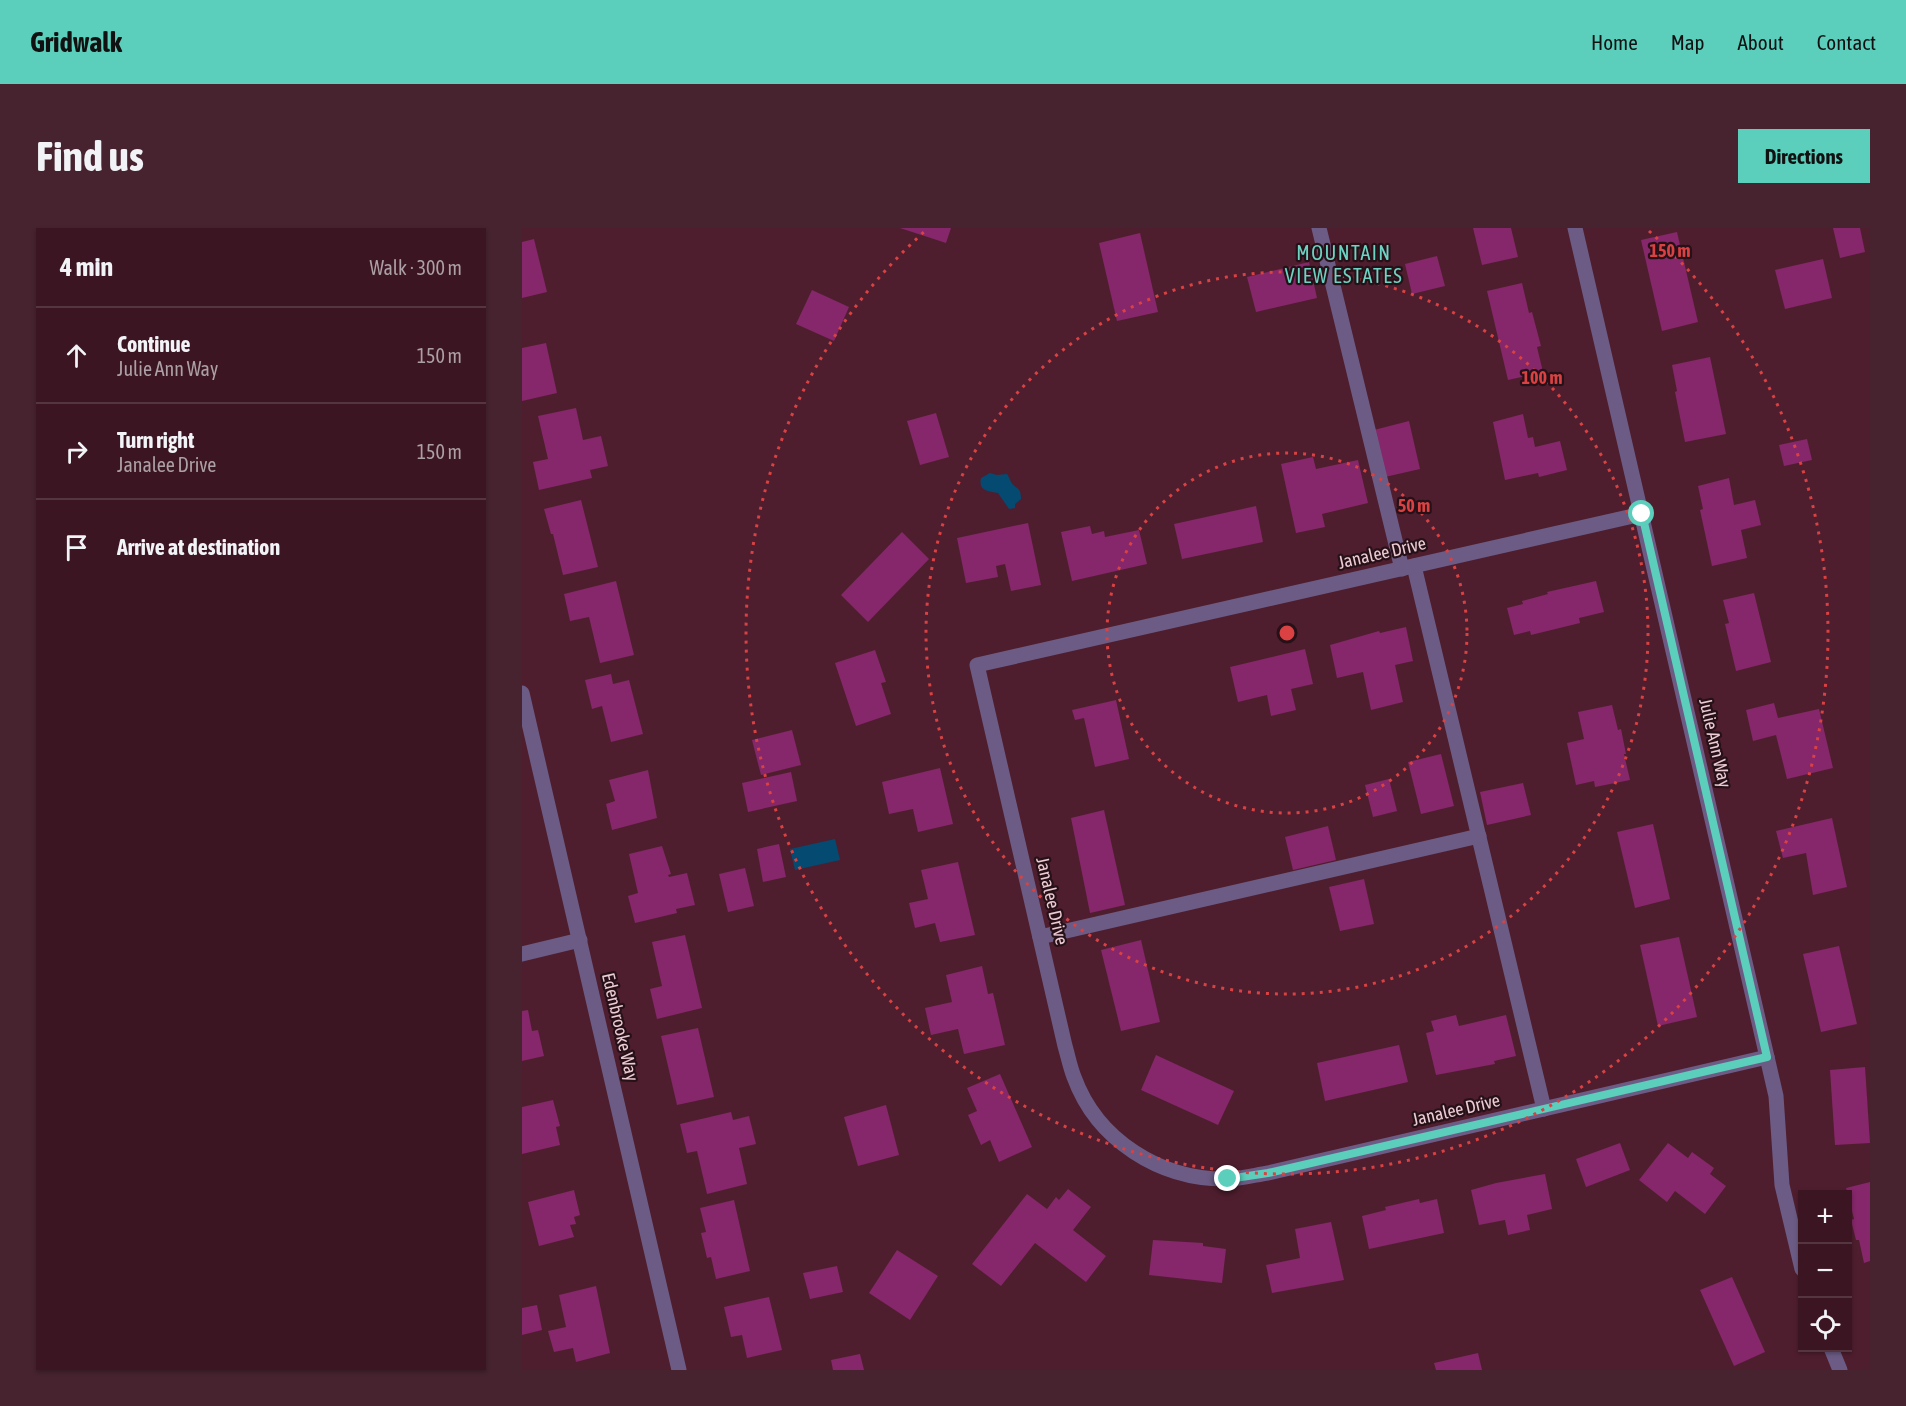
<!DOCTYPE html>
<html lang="en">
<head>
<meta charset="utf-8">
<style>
	body { margin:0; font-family:"Asap Condensed",sans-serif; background:#46232f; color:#f1f3f6 }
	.controls { position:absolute; right:18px; bottom:18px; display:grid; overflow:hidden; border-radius:0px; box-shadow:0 2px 4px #0004 }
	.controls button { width:54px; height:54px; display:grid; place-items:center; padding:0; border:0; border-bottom:2px solid #543540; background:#3b1622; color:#f1f3f6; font:30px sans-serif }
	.stop { position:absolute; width:18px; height:18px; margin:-14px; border:4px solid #5bcebc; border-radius:50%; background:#fff }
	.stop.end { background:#5bcebc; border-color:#fff; box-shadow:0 2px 6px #0008 }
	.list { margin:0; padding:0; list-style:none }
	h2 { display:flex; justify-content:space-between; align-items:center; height:78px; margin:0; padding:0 24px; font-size:26px }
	h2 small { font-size:20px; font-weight:400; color:#ac9fa5 }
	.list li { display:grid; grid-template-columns:39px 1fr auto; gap:18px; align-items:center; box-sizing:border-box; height:96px; padding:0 24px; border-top:2px solid #543540 }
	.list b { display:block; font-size:22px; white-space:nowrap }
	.list p { margin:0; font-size:20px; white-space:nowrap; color:#ac9fa5 }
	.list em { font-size:20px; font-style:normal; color:#ac9fa5 }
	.icon { flex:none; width:33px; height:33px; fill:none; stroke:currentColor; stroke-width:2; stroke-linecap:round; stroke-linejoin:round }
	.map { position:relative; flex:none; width:1348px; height:1142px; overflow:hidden; border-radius:0px }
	header { display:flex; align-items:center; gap:36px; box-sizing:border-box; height:84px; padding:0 30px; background:#5bcebc; color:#111 }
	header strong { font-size:28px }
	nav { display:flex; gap:33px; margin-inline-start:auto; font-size:21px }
	.intro { display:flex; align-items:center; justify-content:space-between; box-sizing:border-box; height:144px; padding:0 36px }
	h1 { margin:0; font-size:42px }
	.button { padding:15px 27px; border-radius:0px; background:#5bcebc; color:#111; font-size:21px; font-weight:700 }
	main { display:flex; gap:36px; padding:0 36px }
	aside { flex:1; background:#3b1622; border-radius:0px; box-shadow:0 2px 4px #0004 }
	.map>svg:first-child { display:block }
	.water { fill:#054a71 }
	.building { fill:#85276a }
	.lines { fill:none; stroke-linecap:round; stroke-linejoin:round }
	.minor { stroke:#6c5c85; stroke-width:15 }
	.route { stroke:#5bcebc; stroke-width:8 }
	.ring { fill:none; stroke:#d94142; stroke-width:3; stroke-dasharray:3 6 }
	.labels { text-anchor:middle; stroke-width:4.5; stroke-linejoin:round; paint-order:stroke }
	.street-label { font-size:18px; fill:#ecccd4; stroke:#271118 }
	.neighbourhood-label { font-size:20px; letter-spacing:1.5px; fill:#6dd4c3; stroke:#271118 }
	.centre { fill:#d94142; stroke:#271118; stroke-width:3 }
	.ring-label { font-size:18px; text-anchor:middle; font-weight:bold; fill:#d94142; stroke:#271118; stroke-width:4.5; stroke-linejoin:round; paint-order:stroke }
</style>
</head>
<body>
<header>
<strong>Gridwalk</strong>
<nav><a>Home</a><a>Map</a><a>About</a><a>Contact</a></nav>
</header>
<div class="intro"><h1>Find us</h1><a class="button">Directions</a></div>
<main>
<aside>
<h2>4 min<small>Walk · 300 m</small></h2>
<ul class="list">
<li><svg class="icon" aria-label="ahead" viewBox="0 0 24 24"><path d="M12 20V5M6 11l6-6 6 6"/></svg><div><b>Continue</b><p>Julie Ann Way</p></div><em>150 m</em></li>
<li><svg class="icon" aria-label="right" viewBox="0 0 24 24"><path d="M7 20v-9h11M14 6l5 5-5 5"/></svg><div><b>Turn right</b><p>Janalee Drive</p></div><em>150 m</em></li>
<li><svg class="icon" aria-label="arrive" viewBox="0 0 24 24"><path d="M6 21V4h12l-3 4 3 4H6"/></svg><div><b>Arrive at destination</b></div></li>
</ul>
</aside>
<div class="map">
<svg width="1348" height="1142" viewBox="0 0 1348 1142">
	<rect width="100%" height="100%" fill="#4f1e2e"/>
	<g class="water">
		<path d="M468,245L475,247L485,246C487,249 488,252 489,254C494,262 499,258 499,271L493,276V280L487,281L476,265C466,263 456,263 459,250Z"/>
		<polygon points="313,611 318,632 273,642 268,621"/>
	</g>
	<g class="building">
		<polygon points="378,0 429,0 424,15"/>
		<polygon points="951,0 989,0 996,29 960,37"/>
		<polygon points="1311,0 1338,0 1343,24 1318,30"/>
		<polygon points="1155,4 1176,94 1140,103 1119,12"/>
		<polygon points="618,5 636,84 595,93 577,15"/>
		<polygon points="12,11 25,64 0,70 0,14"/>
		<polygon points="915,28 923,58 890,66 883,36"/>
		<polygon points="1301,31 1310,70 1263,81 1253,42"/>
		<polygon points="787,34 795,70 734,84 725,49"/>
		<polygon points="1000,55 1007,85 1010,84 1019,118 1015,119 1021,144 986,152 965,63"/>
		<polygon points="290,62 327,79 312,113 274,96"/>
		<polygon points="24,115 35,165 0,173 0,120"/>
		<polygon points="1188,129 1204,206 1163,214 1153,164 1155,163 1150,137"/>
		<polygon points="54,180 61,212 79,208 86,238 68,242 70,250 17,262 11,234 26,231 16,188"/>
		<polygon points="414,185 427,229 398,237 385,193"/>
		<polygon points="1001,186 1006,210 1011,209 1013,219 1038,213 1045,242 1017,249 1016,245 983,252 971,194"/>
		<polygon points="887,193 898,241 863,249 852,202"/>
		<polygon points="1285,211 1290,232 1262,238 1257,217"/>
		<polygon points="791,229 794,241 836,232 846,275 800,286 803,299 774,305 759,236"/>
		<polygon points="1207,250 1212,277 1233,272 1239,297 1219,302 1225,330 1190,338 1178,282 1181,281 1176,258"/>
		<polygon points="59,272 76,339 41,347 31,306 29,306 22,281"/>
		<polygon points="734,278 741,314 660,331 652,296"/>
		<polygon points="506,295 519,357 489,363 483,336 474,338 476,349 444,355 435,310"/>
		<polygon points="568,298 570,306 582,303 583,309 617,302 625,336 550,353 539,304"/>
		<polygon points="380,304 407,331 346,394 319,367"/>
		<polygon points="94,353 112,427 78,435 67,389 48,393 42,366"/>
		<polygon points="1074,353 1082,384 1057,390 1058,395 1009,407 1008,403 992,407 985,380 1001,376 1000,373 1026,366 1025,364"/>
		<polygon points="1232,365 1249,434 1214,443 1203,396 1207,395 1201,372"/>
		<polygon points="884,399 891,433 873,437 881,474 849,482 841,444 815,450 808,417 857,403 858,405"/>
		<polygon points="783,421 791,456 769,461 774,482 749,488 745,467 716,474 708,439"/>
		<polygon points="353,422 364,454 359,455 369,486 334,498 313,435"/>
		<polygon points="89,446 91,456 107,452 121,506 89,514 80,478 70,481 63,452"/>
		<polygon points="594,472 607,531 573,539 562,490 553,492 550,482"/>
		<polygon points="1252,475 1256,490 1297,481 1311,540 1265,551 1254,507 1231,513 1224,482"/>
		<polygon points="1090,477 1096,502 1099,501 1104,526 1102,526 1108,552 1073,559 1072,553 1054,557 1045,515 1062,511 1056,484"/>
		<polygon points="270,502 279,537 239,547 230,512"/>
		<polygon points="919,526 932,578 899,586 886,534"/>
		<polygon points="418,540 431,596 396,604 391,581 367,586 360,554"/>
		<polygon points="126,542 135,590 90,602 84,576 93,573 87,552"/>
		<polygon points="269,544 275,573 226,584 220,555"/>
		<polygon points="867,551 875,583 851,589 843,557"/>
		<polygon points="1001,555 1009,587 965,597 958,564"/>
		<polygon points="582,582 603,677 568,685 549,590"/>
		<polygon points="1310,590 1325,659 1291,667 1284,625 1261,630 1254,603"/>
		<polygon points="1131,596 1148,671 1113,680 1095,604"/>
		<polygon points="806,598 814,632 771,642 763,609"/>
		<polygon points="257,616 264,649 241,654 235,621"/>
		<polygon points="140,618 149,646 146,647 147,649 165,645 173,677 154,681 155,685 113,695 106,668 116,665 107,626"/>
		<polygon points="436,634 453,707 418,714 413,695 393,700 387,675 406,671 399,642"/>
		<polygon points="223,640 232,678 206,684 197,646"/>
		<polygon points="842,651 852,696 818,703 807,659"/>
		<polygon points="163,707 180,780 135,791 128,761 140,758 130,714"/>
		<polygon points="1157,709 1175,789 1136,798 1118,717"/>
		<polygon points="619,712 638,794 599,803 579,722"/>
		<polygon points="1317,718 1335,796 1299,804 1281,726"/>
		<polygon points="460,738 466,766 471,765 483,817 442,826 436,801 409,807 403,780 430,774 424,747"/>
		<polygon points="6,782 10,803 16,802 22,828 0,833 0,783"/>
		<polygon points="934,787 937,798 984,787 994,828 972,833 973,836 914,847 904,805 912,803 909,793"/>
		<polygon points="176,800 192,869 155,877 139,808"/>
		<polygon points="877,817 886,854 803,873 795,835"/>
		<polygon points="634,827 712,863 696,897 619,862"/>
		<polygon points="1343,839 1348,915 1313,917 1308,842"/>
		<polygon points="478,846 510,919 477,934 468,912 459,917 446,887 455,883 445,860"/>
		<polygon points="31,872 38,898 34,899 38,917 0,926 0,879"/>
		<polygon points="364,877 377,927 336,938 322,889"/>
		<polygon points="209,884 211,892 227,888 234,916 217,920 225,956 185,966 175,923 165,925 158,896"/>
		<polygon points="1098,915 1108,942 1064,959 1054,931"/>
		<polygon points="1146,915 1166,930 1170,924 1192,940 1188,946 1204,958 1183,986 1153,963 1145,974 1117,952"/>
		<polygon points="1023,946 1030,981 1005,987 1008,1002 986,1007 983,992 957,997 949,962 974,955"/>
		<polygon points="1348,954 1348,1033 1342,1035 1337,1012 1334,1012 1329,992 1332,991 1324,960"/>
		<polygon points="546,961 569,979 551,1002 584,1028 564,1054 513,1015 479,1058 450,1036 505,966 525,981 534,969 537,972"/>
		<polygon points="52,962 58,987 52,989 54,996 48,997 52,1009 17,1018 6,974"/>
		<polygon points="897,971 898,975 915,971 922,1005 847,1021 840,988 864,982 863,979"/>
		<polygon points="212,972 228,1043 194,1051 189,1029 185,1030 179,1005 184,1004 178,980"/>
		<polygon points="809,994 822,1052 750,1065 744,1037 778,1030 773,1001"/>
		<polygon points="631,1012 681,1015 681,1018 704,1021 700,1055 627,1047"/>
		<polygon points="375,1022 416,1048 388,1092 347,1065"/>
		<polygon points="315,1038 321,1064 288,1071 281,1045"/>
		<polygon points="1210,1049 1243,1124 1212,1138 1178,1062"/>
		<polygon points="74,1058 88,1125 54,1134 51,1120 32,1124 26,1103 44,1099 37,1067"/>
		<polygon points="247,1069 260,1122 225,1130 220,1107 209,1109 202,1079"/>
		<polygon points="15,1077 20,1102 0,1107 0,1080"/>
		<polygon points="956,1125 960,1142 914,1142 912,1135"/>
		<polygon points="338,1126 342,1142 311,1142 309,1132"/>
	</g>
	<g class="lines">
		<g class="minor">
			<polyline points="797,0 880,341"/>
			<polyline points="1053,0 1245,829 1254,868 1260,957 1280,1041"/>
			<path d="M1120,286L455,437L543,818C546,828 548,839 552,849C575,912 638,952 705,951C718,951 733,947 746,945L1245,829"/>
			<polyline points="892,338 1022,881"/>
			<polyline points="0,465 157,1142"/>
			<polyline points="518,709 957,608"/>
			<polyline points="0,726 58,712"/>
			<polyline points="1309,1120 1318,1142"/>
		</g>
	</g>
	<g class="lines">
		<polyline class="route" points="706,951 746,945 1245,829 1120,286"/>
	</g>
	<g class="ring">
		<circle cx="765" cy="405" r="180"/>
		<circle cx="765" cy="405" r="361"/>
		<path d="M1127 3A541 541 0 1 1 403 3"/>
	</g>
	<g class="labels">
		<g class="street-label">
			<text transform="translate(860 325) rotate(-13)" y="6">Janalee Drive</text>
			<text transform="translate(1193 515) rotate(77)" y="6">Julie Ann Way</text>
			<text transform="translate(530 673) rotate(77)" y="6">Janalee Drive</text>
			<text transform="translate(98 799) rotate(77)" y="6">Edenbrooke Way</text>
			<text transform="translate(934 882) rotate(-13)" y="6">Janalee Drive</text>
		</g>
		<g class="neighbourhood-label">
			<text x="822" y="32">MOUNTAIN<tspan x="822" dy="23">VIEW ESTATES</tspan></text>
		</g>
	</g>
	<circle cx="765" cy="405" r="9" class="centre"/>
	<g class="ring-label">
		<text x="1148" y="29">150 m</text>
		<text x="1020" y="156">100 m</text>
		<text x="892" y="284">50 m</text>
	</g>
</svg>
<div class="controls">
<button>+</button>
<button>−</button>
<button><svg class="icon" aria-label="locate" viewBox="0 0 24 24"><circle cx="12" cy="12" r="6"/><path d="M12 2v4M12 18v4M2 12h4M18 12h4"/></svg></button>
</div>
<div class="stop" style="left:1120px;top:286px"></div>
<div class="stop end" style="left:706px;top:951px"></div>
</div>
</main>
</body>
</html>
